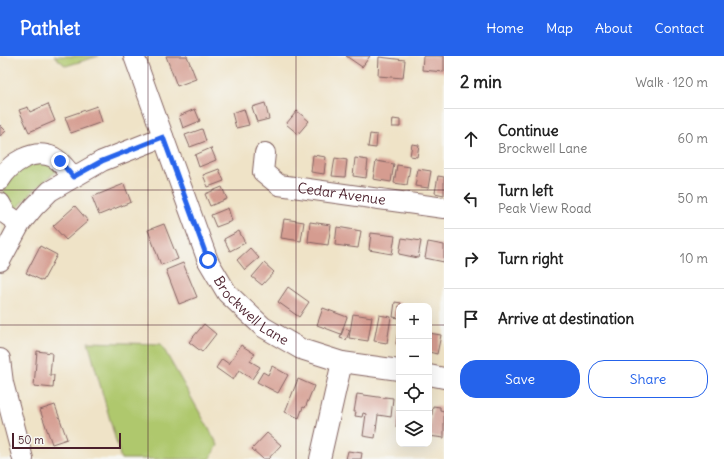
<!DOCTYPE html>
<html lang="en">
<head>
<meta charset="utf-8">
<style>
	body { margin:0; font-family:Delius,sans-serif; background:#f6f6f6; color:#222 }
	.controls { position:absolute; right:12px; bottom:12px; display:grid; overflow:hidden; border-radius:8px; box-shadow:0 4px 16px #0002 }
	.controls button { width:36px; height:36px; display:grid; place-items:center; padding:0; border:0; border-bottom:1px solid #e0e0e0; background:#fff; color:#222; font:20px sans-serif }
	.scale { position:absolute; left:12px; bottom:10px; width:109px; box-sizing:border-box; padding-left:4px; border:2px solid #4a1f2b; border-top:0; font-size:11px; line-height:14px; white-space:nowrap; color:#4a1f2b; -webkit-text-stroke:3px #f6f6f2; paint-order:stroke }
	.stop { position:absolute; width:12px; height:12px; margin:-9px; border:3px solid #2563eb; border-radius:50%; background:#fff }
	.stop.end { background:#2563eb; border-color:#fff; box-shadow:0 1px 4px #0008 }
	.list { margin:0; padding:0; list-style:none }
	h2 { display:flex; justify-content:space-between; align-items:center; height:52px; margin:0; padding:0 16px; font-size:17px }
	h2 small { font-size:13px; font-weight:400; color:#767676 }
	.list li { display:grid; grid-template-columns:26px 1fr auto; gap:12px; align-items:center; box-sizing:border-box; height:60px; padding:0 16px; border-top:1px solid #e0e0e0 }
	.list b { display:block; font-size:15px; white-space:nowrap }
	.list p { margin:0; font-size:13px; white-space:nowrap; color:#767676 }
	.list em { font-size:13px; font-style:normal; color:#767676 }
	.actions { display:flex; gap:8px; padding:12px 16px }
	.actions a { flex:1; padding:9px 0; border:1px solid #2563eb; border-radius:16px; text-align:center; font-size:14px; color:#2563eb }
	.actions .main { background:#2563eb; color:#fff }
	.icon { flex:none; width:22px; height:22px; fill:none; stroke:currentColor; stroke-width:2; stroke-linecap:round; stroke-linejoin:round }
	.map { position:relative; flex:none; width:444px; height:403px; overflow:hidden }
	header { display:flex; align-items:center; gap:24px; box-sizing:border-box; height:56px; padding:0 20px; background:#2563eb; color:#fff }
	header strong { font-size:19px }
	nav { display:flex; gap:22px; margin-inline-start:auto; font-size:14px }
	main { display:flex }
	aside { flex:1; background:#fff }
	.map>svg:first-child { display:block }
	.green { fill:#afc86d; stroke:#7c744c }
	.building { fill:#d59c90 }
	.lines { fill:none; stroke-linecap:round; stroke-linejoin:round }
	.minor-casing { stroke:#846462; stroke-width:22 }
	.minor { stroke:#fff; stroke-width:20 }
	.route { stroke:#2563eb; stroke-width:5 }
	.grid { fill:none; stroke:#4a1f2b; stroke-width:1; stroke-opacity:0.55 }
	.labels { text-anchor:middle; stroke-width:3; stroke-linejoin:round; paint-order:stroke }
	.street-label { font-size:14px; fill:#4a1f2b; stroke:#f6f6f2 }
</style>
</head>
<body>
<header>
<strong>Pathlet</strong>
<nav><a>Home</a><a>Map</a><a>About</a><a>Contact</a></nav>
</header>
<main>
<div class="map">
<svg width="444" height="403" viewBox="0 0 444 403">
	<rect width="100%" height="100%" fill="#f6f6f2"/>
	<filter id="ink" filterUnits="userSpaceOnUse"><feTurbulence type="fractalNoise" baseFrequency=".025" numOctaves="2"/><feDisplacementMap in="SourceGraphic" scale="8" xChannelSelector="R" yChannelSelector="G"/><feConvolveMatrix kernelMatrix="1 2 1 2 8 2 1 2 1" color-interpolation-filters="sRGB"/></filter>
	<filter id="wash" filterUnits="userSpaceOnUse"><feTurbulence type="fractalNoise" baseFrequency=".012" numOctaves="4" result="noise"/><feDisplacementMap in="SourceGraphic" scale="16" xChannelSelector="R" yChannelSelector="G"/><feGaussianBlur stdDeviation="0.9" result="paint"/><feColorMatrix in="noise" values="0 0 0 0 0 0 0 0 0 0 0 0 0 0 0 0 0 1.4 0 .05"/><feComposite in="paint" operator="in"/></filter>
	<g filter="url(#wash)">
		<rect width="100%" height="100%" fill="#efe3c7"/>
		<g class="green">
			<polygon points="54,0 99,0 66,10"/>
			<path d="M37,102L58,114L34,134L17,153L12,155C10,150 6,145 4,140C0,122 25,110 37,102Z"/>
			<polygon points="88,286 161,288 218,389 210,403 121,403"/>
		</g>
		<g id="blocks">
			<g class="building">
				<polygon points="166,0 187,0 196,23 177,30"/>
				<polygon points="346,0 370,0 362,11"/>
				<polygon points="423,0 444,0 444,16 422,14"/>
				<polygon points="379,1 405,4 403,22 378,20"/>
				<polygon points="265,47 269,63 257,66 252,51"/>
				<polygon points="48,48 55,65 29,76 19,54 28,51 30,56"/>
				<polygon points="97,50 102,66 71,77 65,61"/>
				<polygon points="195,53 200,65 183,72 179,60"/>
				<polygon points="244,53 249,69 236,72 232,57"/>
				<polygon points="297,55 309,65 298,78 286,68"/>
				<polygon points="393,63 400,64 400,71 392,71"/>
				<polygon points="0,69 6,75 0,80"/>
				<polygon points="202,73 206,85 190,91 185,79"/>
				<polygon points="370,78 377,79 376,92 368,91"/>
				<polygon points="412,88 419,89 417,101 410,100"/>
				<polygon points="211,92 216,104 199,111 195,99"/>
				<polygon points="313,99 326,101 324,118 311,116"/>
				<polygon points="335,102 347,104 345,121 332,120"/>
				<polygon points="355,102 368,104 366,122 353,120"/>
				<polygon points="376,105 394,108 391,126 373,123"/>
				<polygon points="397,109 410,111 407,129 394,127"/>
				<polygon points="219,113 224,125 208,131 203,119"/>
				<polygon points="418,113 431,115 428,132 415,130"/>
				<polygon points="438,120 444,121 444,139 435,137"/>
				<polygon points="124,128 131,146 99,159 92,141"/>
				<polygon points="222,131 227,143 210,150 205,138"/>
				<polygon points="75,150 88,165 66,184 53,170"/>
				<polygon points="228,152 232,165 216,171 211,159"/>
				<polygon points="284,163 304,166 301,185 281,182"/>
				<polygon points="310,166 331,169 328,189 308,186"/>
				<polygon points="164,168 178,203 161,209 148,174"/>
				<polygon points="337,171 361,175 358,192 335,189"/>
				<polygon points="239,175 245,187 230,195 224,183"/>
				<polygon points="371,177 395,180 392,198 369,194"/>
				<polygon points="402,182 421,185 418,202 399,198"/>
				<polygon points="428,186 444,189 444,206 425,202"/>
				<polygon points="40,190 57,199 43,225 26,217"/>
				<polygon points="250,192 259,202 245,214 237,204"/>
				<polygon points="183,207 197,241 179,248 166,214"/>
				<polygon points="264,207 274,216 262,229 252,221"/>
				<polygon points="288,231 309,246 299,261 278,246"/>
				<polygon points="395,246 401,247 401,250 399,250 399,262 393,261"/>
				<polygon points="323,252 347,261 341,278 317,269"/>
				<polygon points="353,258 372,261 368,285 349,282"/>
				<polygon points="379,259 391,261 387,287 374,285"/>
				<polygon points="204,268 216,278 202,296 189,286"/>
				<polygon points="344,272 350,274 346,284 340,282"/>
				<polygon points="398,274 399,274 399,288 396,288"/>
				<polygon points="429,277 441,279 437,298 429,296"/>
				<polygon points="241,289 255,298 250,305 260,311 252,323 239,314 233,324 216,312 222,303 229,308"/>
				<polygon points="37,295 52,297 50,319 54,319 53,332 34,330"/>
				<polygon points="272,310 288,319 278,337 257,326 263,316 268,319"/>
				<polygon points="298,323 314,330 305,352 303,351 299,362 285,356"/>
				<polygon points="357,338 385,342 385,341 393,342 391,361 378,359 375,382 363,380 366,358 363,357 362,361 355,360 356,356 354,356"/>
				<polygon points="55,349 67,383 52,388 40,354"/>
				<polygon points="433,350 440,351 440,354 444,355 444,382 429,380"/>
				<polygon points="398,354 399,354 399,372 396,371"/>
				<polygon points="267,377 281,389 268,403 263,403 252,393"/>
				<polygon points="348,395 362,397 361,403 346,403"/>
			</g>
		</g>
	</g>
	<g filter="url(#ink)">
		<use href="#blocks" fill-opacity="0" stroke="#846462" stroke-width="1"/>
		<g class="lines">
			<defs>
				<g id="minor">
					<path id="s1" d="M134,0L208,205L227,237L263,271L301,293L342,306L399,314"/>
					<path id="s2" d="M265,97L263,116L279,129L444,152"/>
					<path d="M0,124C10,107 33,92 53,101C61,105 67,114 73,121"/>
					<polyline points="0,147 6,158 20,168"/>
					<polyline points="0,205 20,168 34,151 50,135 102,105 163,81"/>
					<polyline points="0,303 3,327 23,403"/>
					<polyline points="429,319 444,322"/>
					<polyline points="320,403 342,306"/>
				</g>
			</defs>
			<use href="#minor" class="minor-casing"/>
			<use href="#minor" class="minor"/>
		</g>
	</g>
	<g class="lines" filter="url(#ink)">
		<polyline class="route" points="60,105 73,121 102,105 163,81 208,204"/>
	</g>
	<path class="grid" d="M148,0V403M296,0V403M0,134H444M0,269H399M429,269H444"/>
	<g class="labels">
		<g class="street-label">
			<text dy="5" stroke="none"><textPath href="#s2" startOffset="103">Cedar Avenue</textPath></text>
			<text dy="5" stroke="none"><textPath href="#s1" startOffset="285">Brockwell Lane</textPath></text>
		</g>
	</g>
</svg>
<div class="controls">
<button>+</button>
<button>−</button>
<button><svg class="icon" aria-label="locate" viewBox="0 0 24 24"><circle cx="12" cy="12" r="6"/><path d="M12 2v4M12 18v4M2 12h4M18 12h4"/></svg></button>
<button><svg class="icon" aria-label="layers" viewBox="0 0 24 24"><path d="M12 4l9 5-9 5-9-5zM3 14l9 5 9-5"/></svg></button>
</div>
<div class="scale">50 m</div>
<div class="stop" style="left:208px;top:204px"></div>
<div class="stop end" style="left:60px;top:105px"></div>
</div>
<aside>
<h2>2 min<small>Walk · 120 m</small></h2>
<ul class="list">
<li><svg class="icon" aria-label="ahead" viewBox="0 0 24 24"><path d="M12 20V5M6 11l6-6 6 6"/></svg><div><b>Continue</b><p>Brockwell Lane</p></div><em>60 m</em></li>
<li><svg class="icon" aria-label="left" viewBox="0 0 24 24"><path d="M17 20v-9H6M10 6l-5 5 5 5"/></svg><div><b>Turn left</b><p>Peak View Road</p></div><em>50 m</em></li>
<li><svg class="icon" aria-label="right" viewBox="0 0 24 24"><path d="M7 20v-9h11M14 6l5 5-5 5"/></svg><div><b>Turn right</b></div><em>10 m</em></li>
<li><svg class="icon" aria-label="arrive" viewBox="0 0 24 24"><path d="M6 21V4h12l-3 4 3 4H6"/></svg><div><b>Arrive at destination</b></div></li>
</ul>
<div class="actions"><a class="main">Save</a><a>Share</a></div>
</aside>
</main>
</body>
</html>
